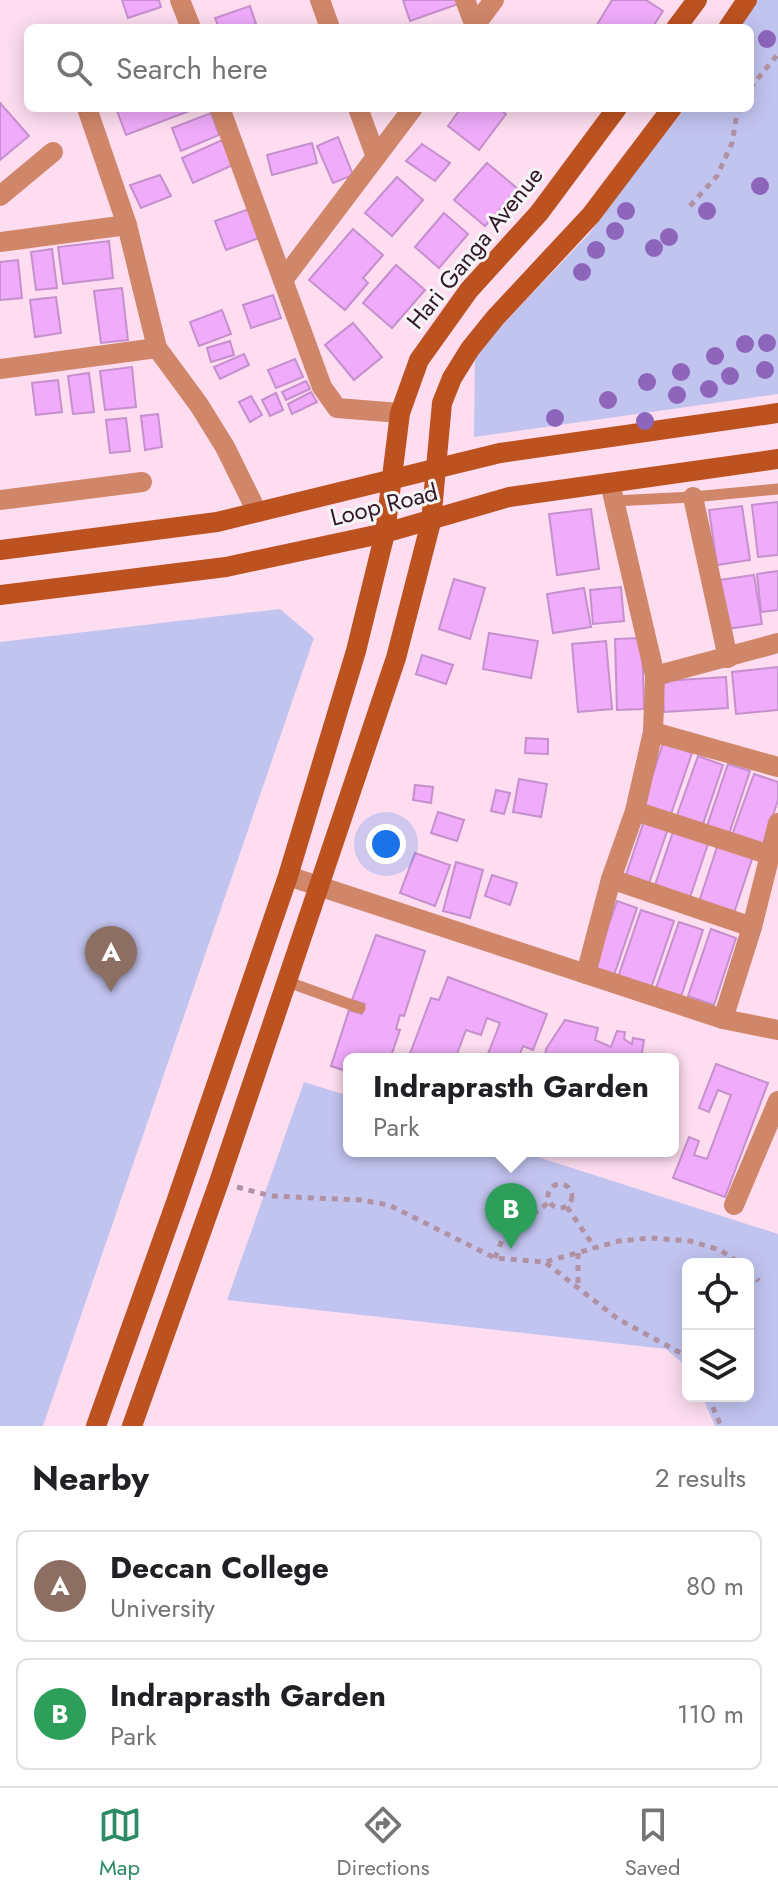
<!DOCTYPE html>
<html lang="en">
<head>
<meta charset="utf-8">
<style>
	body { margin:0; font-family:Jost,sans-serif; background:#f6f6f6; color:#202124 }
	.controls { position:absolute; right:24px; bottom:24px; display:grid; overflow:hidden; border-radius:12px; box-shadow:0 4px 20px #0003 }
	.controls button { width:72px; height:72px; display:grid; place-items:center; padding:0; border:0; border-bottom:2px solid #e0e0e0; background:#fff; color:#202124; font:40px sans-serif }
	.you { position:absolute; left:386px; top:844px; width:28px; height:28px; margin:-20px; border:6px solid #fff; border-radius:50%; background:#1a73e8; box-shadow:0 0 0 12px #1a73e833 }
	.badge { display:grid; place-items:center; width:52px; height:52px; border-radius:50%; background:#2a8b64; color:#fff; font-size:26px; font-weight:700 }
	.pin { position:absolute; translate:-50% -66px; filter:drop-shadow(0 2px 4px #0008) }
	.pin::after { content:''; position:absolute; top:42px; width:28px; height:24px; background:inherit; clip-path:polygon(0 0,100% 0,50% 100%) }
	.popup { position:absolute; left:343px; top:1053px; width:336px; height:104px; box-sizing:border-box; display:grid; place-content:center; border-radius:12px; background:#fff; filter:drop-shadow(0 2px 6px #0005); font-size:26px; white-space:nowrap; color:#757577 }
	.popup b { font-size:30px; color:#202124 }
	.popup::after { content:''; position:absolute; left:50%; top:100%; margin-left:-16px; border:16px solid transparent; border-top-color:#fff }
	.list { margin:0; padding:0; list-style:none }
	h2 { display:flex; justify-content:space-between; align-items:center; height:104px; margin:0; padding:0 32px; font-size:34px }
	h2 small { font-size:26px; font-weight:400; color:#757577 }
	.list li { display:grid; grid-template-columns:52px 1fr auto; gap:24px; align-items:center; box-sizing:border-box; height:112px; margin:0 16px 16px; padding:0 16px; border:2px solid #e0e0e0; border-radius:12px }
	.list b { display:block; font-size:30px; white-space:nowrap }
	.list p { margin:0; font-size:26px; white-space:nowrap; color:#757577 }
	.list em { font-size:26px; font-style:normal; color:#757577 }
	.icon { flex:none; width:44px; height:44px; fill:none; stroke:currentColor; stroke-width:2; stroke-linecap:round; stroke-linejoin:round }
	.map { position:relative; flex:none; width:778px; height:1426px; overflow:hidden }
	.search { position:absolute; background:#fff; box-shadow:0 4px 20px #0003; left:24px; right:24px; top:24px; height:88px; display:flex; align-items:center; gap:20px; box-sizing:border-box; padding:0 28px; border-radius:12px; color:#757577; font-size:30px }
	.sheet { height:360px; background:#fff }
	nav { display:flex; justify-content:space-around; align-items:center; box-sizing:border-box; height:112px; border-top:2px solid #e0e0e0; background:#fff; font-size:22px; color:#757577 }
	nav a { display:grid; justify-items:center; gap:4px }
	nav .on { color:#2a8b64 }
	.map>svg:first-child { display:block }
	.green { fill:#c2c4f0 }
	.building { fill:#f0abfa; stroke:#c68fce; stroke-width:2 }
	.lines { fill:none; stroke-linecap:round; stroke-linejoin:round }
	.path { stroke:#b192a4; stroke-width:5; stroke-dasharray:6 6; stroke-linecap:butt }
	.lane { stroke:#d08669; stroke-width:11 }
	.street { stroke:#d08669; stroke-width:20 }
	.secondary { stroke:#bd5221; stroke-width:20 }
	.tree { fill:#8d66bb }
	.labels { text-anchor:middle; stroke-width:6; stroke-linejoin:round; paint-order:stroke }
	.street-label { font-size:24px; fill:#34182a; stroke:#f5f5f5 }
</style>
</head>
<body>
<div class="map">
<svg width="778" height="1426" viewBox="0 0 778 1426">
	<rect width="100%" height="100%" fill="#fdddef"/>
	<g class="green">
		<polygon points="756,0 778,0 778,394 474,437 475,353 589,234 679,108 750,108 750,28 736,28"/>
		<polygon points="280,609 314,638 43,1426 0,1426 0,642"/>
		<polygon points="304,1082 349,1096 349,1151 519,1151 778,1234 778,1426 715,1426 702,1396 748,1396 748,1264 688,1264 688,1368 666,1349 227,1300"/>
	</g>
	<g class="building">
		<polygon points="122,0 159,0 161,7 128,18"/>
		<polygon points="403,0 457,0 458,4 410,21"/>
		<polygon points="612,0 646,0 663,11 652,28 595,28"/>
		<polygon points="250,6 256,24 243,28 219,28 215,18"/>
		<polygon points="0,103 29,136 0,160"/>
		<polygon points="116,108 197,108 126,135"/>
		<polygon points="461,108 497,108 506,114 479,150 448,126"/>
		<polygon points="211,113 219,135 181,151 172,128"/>
		<polygon points="338,137 353,175 333,183 317,146"/>
		<polygon points="222,140 233,165 193,183 182,158"/>
		<polygon points="312,143 317,163 272,175 267,155"/>
		<polygon points="422,144 450,163 435,181 406,161"/>
		<polygon points="487,163 518,189 485,226 454,200"/>
		<polygon points="160,175 171,196 141,208 130,185"/>
		<polygon points="397,177 423,200 392,236 365,213"/>
		<polygon points="249,209 259,238 226,250 215,221"/>
		<polygon points="444,213 468,234 439,268 415,247"/>
		<polygon points="353,229 383,255 363,278 368,283 345,310 309,280"/>
		<polygon points="109,241 113,278 63,284 58,247"/>
		<polygon points="52,249 57,288 36,290 31,252"/>
		<polygon points="18,260 22,298 0,300 0,262"/>
		<polygon points="396,265 425,290 392,328 363,303"/>
		<polygon points="122,288 128,340 101,343 94,291"/>
		<polygon points="273,295 281,318 251,328 243,305"/>
		<polygon points="56,297 61,333 35,337 30,300"/>
		<polygon points="222,310 231,334 199,346 190,322"/>
		<polygon points="353,323 382,357 354,380 325,345"/>
		<polygon points="230,341 234,355 211,362 207,348"/>
		<polygon points="244,354 249,365 220,379 214,367"/>
		<polygon points="295,359 303,377 276,388 268,370"/>
		<polygon points="132,367 136,407 105,410 100,371"/>
		<polygon points="89,373 94,412 73,414 68,376"/>
		<polygon points="58,380 62,412 36,415 32,383"/>
		<polygon points="306,381 310,389 286,400 282,392"/>
		<polygon points="311,392 317,402 292,414 288,404"/>
		<polygon points="276,393 283,410 270,416 262,400"/>
		<polygon points="251,396 262,415 250,422 239,402"/>
		<polygon points="158,414 162,447 145,450 141,416"/>
		<polygon points="126,418 130,451 110,453 106,420"/>
		<polygon points="778,502 778,555 758,557 752,505"/>
		<polygon points="742,506 750,560 717,565 709,510"/>
		<polygon points="591,509 599,569 557,575 549,514"/>
		<polygon points="778,571 778,610 761,612 757,574"/>
		<polygon points="754,575 762,624 727,629 719,580"/>
		<polygon points="454,579 485,588 470,639 439,629"/>
		<polygon points="621,587 624,621 593,624 590,590"/>
		<polygon points="584,588 591,627 553,633 547,594"/>
		<polygon points="489,633 538,641 531,678 483,669"/>
		<polygon points="642,638 644,709 617,710 615,639"/>
		<polygon points="606,641 612,709 578,712 572,644"/>
		<polygon points="422,655 453,665 446,684 416,674"/>
		<polygon points="778,667 778,710 736,714 732,672"/>
		<polygon points="726,677 728,708 664,712 662,681"/>
		<polygon points="526,738 548,739 548,754 525,753"/>
		<polygon points="663,743 692,753 670,817 642,808"/>
		<polygon points="698,756 723,765 702,827 676,818"/>
		<polygon points="728,764 750,771 729,834 707,826"/>
		<polygon points="754,774 778,782 778,800 763,845 732,835"/>
		<polygon points="519,779 547,784 541,817 513,812"/>
		<polygon points="415,785 433,787 431,803 413,800"/>
		<polygon points="496,790 510,793 504,814 491,811"/>
		<polygon points="438,812 464,820 457,841 431,833"/>
		<polygon points="645,818 669,826 647,889 624,881"/>
		<polygon points="675,826 710,838 688,903 653,891"/>
		<polygon points="719,841 754,853 733,916 698,905"/>
		<polygon points="415,853 450,865 435,906 400,893"/>
		<polygon points="456,862 483,870 470,918 443,911"/>
		<polygon points="492,875 517,883 510,905 485,896"/>
		<polygon points="617,901 637,908 613,978 593,971"/>
		<polygon points="641,910 674,921 650,991 617,980"/>
		<polygon points="679,922 703,930 680,1000 655,991"/>
		<polygon points="711,929 736,938 714,1005 688,996"/>
		<polygon points="376,935 425,951 404,1016 400,1015 396,1029 400,1030 390,1059 349,1059 349,1072 331,1066 349,1010 362,1014 365,1004 352,1000"/>
		<polygon points="448,977 547,1014 533,1050 523,1046 518,1059 486,1059 500,1023 487,1018 481,1035 466,1030 455,1059 408,1059 431,998 439,1000"/>
		<polygon points="565,1020 598,1028 595,1040 611,1047 617,1031 625,1032 624,1039 632,1044 633,1038 644,1040 641,1059 545,1059 546,1049"/>
		<polygon points="716,1064 768,1083 725,1197 673,1178 689,1137 699,1141 694,1155 707,1159 731,1095 718,1090 709,1112 699,1108"/>
	</g>
	<g class="lines">
		<g class="path">
			<polyline points="750,88 778,54"/>
			<polyline points="690,206 717,176 732,143 738,108"/>
			<circle cx="560" cy="1196" r="12"/>
			<polyline points="237,1187 271,1196 360,1200 389,1205 495,1258 545,1262 619,1241 651,1238 690,1241 720,1250 741,1264"/>
			<polyline points="567,1207 595,1248"/>
			<polyline points="578,1253 578,1286"/>
			<polyline points="495,1258 503,1237 548,1203"/>
			<polyline points="546,1263 618,1319 688,1357"/>
			<polyline points="748,1271 759,1281"/>
			<polyline points="708,1396 721,1426"/>
		</g>
		<g class="lane">
			<polyline points="613,501 693,497 778,489"/>
			<polyline points="288,982 360,1008"/>
		</g>
		<g class="street">
			<polyline points="180,0 191,28"/>
			<polyline points="320,0 330,28"/>
			<polyline points="465,0 475,26"/>
			<polyline points="473,28 494,0"/>
			<polyline points="87,108 127,225 157,348 199,405 225,447 257,512"/>
			<polyline points="220,108 322,387 337,408 400,413"/>
			<polyline points="358,108 376,157"/>
			<polyline points="0,196 53,152"/>
			<polyline points="0,242 127,225"/>
			<polyline points="283,280 413,108"/>
			<polyline points="0,369 157,348"/>
			<polyline points="693,497 728,658"/>
			<polyline points="0,500 142,482"/>
			<polyline points="655,676 778,643"/>
			<polyline points="653,732 778,767"/>
			<polyline points="635,811 770,855"/>
			<polyline points="288,876 723,1019 778,1030"/>
			<polyline points="611,879 752,927"/>
			<polyline points="586,974 611,879 635,811 653,732 655,676 610,483"/>
			<polyline points="723,1019 752,927 778,823"/>
			<polyline points="734,1205 778,1101"/>
		</g>
		<g class="secondary">
			<polyline points="676,28 697,0"/>
			<polyline points="728,28 747,0"/>
			<polyline points="0,550 217,522 500,453 778,413"/>
			<polyline points="0,595 226,567 385,533 509,497 778,459"/>
			<polyline points="96,1426 176,1202 288,876 356,651 385,533 400,413 419,360 469,290 539,213 617,108"/>
			<polyline points="132,1426 219,1182 396,658 431,522 442,403 452,378 470,349 495,318 591,215 672,108"/>
		</g>
	</g>
	<g class="tree">
		<circle cx="767" cy="39" r="9"/>
		<circle cx="760" cy="186" r="9"/>
		<circle cx="626" cy="211" r="9"/>
		<circle cx="707" cy="211" r="9"/>
		<circle cx="615" cy="231" r="9"/>
		<circle cx="669" cy="237" r="9"/>
		<circle cx="654" cy="248" r="9"/>
		<circle cx="596" cy="250" r="9"/>
		<circle cx="582" cy="272" r="9"/>
		<circle cx="767" cy="343" r="9"/>
		<circle cx="745" cy="344" r="9"/>
		<circle cx="715" cy="356" r="9"/>
		<circle cx="765" cy="370" r="9"/>
		<circle cx="681" cy="372" r="9"/>
		<circle cx="730" cy="376" r="9"/>
		<circle cx="647" cy="382" r="9"/>
		<circle cx="709" cy="389" r="9"/>
		<circle cx="677" cy="395" r="9"/>
		<circle cx="608" cy="400" r="9"/>
		<circle cx="555" cy="418" r="9"/>
		<circle cx="645" cy="421" r="9"/>
	</g>
	<g class="labels">
		<g class="street-label">
			<text transform="translate(475 248) rotate(-51)" y="8">Hari Ganga Avenue</text>
			<text transform="translate(384 505) rotate(-14)" y="8">Loop Road</text>
		</g>
	</g>
</svg>
<div class="controls">
<button><svg class="icon" aria-label="locate" viewBox="0 0 24 24"><circle cx="12" cy="12" r="6"/><path d="M12 2v4M12 18v4M2 12h4M18 12h4"/></svg></button>
<button><svg class="icon" aria-label="layers" viewBox="0 0 24 24"><path d="M12 4l9 5-9 5-9-5zM3 14l9 5 9-5"/></svg></button>
</div>
<div class="you"></div>
<div class="pin badge" style="left:111px;top:992px;background:#8d6e63">A</div>
<div class="pin badge" style="left:511px;top:1249px;background:#2e9e5b">B</div>
<div class="popup"><b>Indraprasth Garden</b>Park</div>
<div class="search"><svg class="icon" aria-label="search" viewBox="0 0 24 24"><circle cx="10" cy="10" r="6"/><path d="M15 15l6 6"/></svg>Search here</div>
</div>
<section class="sheet">
<h2>Nearby<small>2 results</small></h2>
<ul class="list">
<li><span class="badge" style="background:#8d6e63">A</span><div><b>Deccan College</b><p>University</p></div><em>80 m</em></li>
<li><span class="badge" style="background:#2e9e5b">B</span><div><b>Indraprasth Garden</b><p>Park</p></div><em>110 m</em></li>
</ul>
</section>
<nav>
<a class="on"><svg class="icon" aria-label="map" viewBox="0 0 24 24"><path d="M3 6l6-2 6 2 6-2v14l-6 2-6-2-6 2zM9 4v14M15 6v14"/></svg>Map</a>
<a><svg class="icon" aria-label="directions" viewBox="0 0 24 24"><path d="M12 3l9 9-9 9-9-9zM9 14v-3h6M13 9l2 2-2 2"/></svg>Directions</a>
<a><svg class="icon" aria-label="saved" viewBox="0 0 24 24"><path d="M7 4h10v16l-5-4-5 4z"/></svg>Saved</a>
</nav>
</body>
</html>
